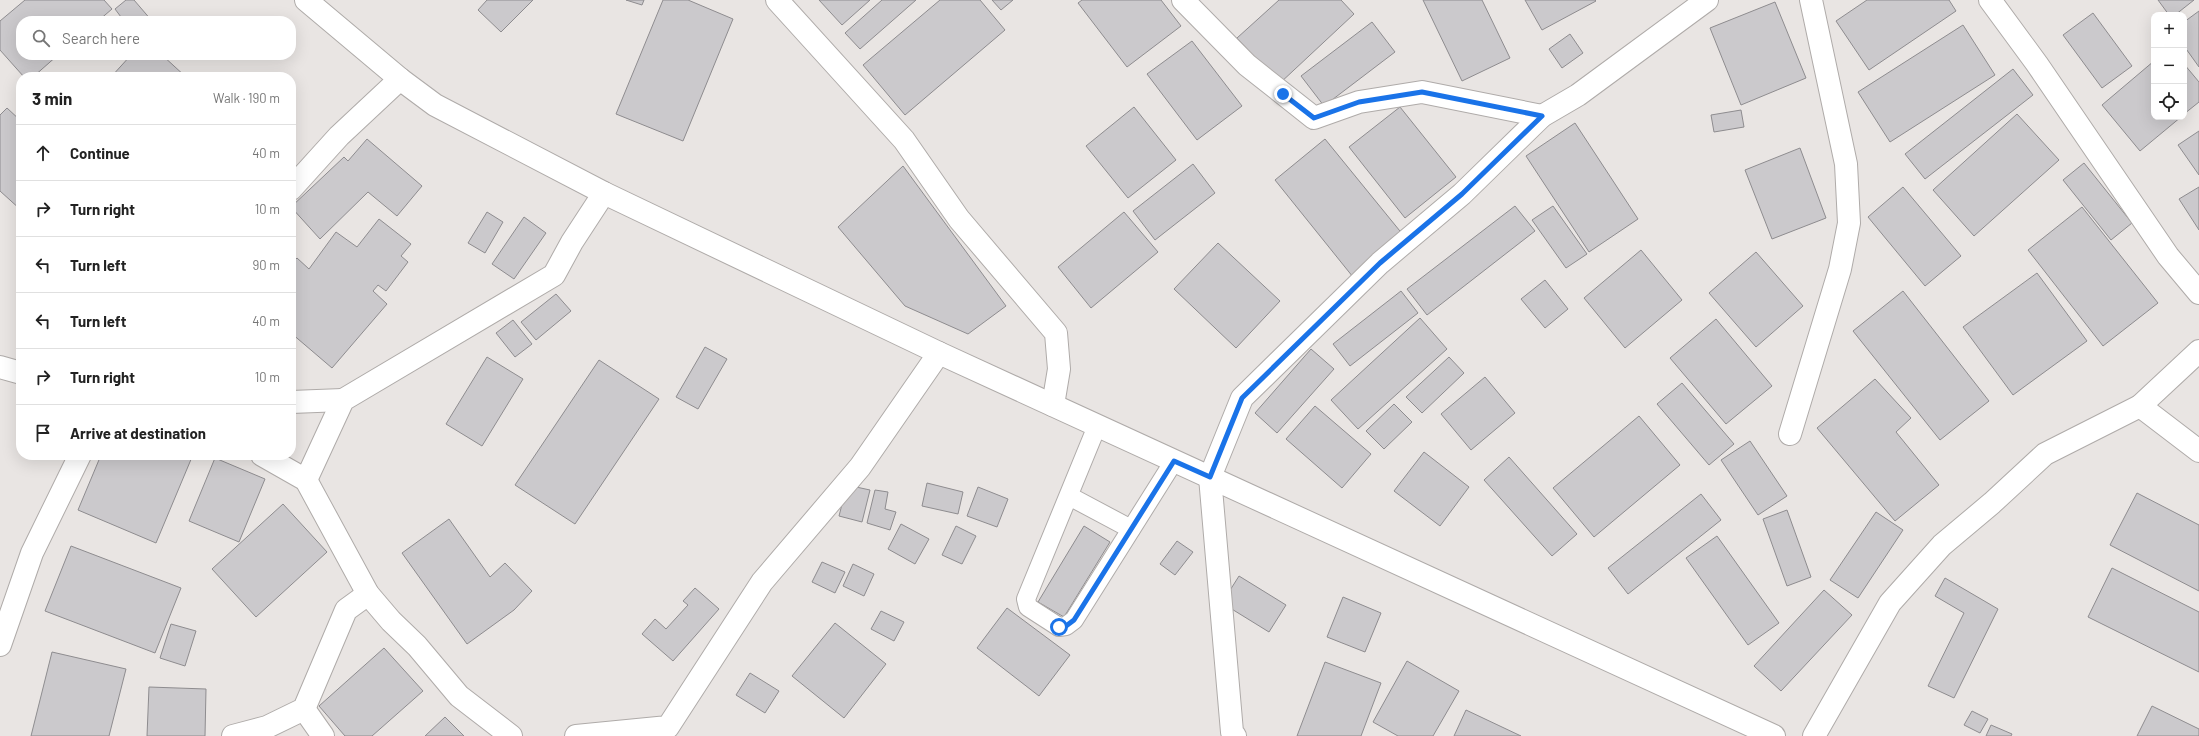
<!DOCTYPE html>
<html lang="en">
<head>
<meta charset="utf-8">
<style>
	body { margin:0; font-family:Barlow,sans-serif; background:#f2f2f2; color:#222 }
	.controls { position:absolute; right:12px; top:12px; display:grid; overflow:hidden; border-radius:8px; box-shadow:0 4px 16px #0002 }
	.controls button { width:36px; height:36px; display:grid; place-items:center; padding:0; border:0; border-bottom:1px solid #e0e0e0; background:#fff; color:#222; font:20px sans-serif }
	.stop { position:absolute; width:12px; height:12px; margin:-9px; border:3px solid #1a73e8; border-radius:50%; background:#fff }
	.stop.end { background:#1a73e8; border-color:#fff; box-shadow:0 1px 4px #0008 }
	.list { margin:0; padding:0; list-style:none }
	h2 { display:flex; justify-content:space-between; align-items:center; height:52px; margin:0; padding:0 16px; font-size:17px }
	h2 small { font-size:13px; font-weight:400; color:#767676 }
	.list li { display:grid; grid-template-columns:26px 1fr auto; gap:12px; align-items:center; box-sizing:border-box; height:56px; padding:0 16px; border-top:1px solid #e0e0e0 }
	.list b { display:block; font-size:15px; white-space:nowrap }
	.list em { font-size:13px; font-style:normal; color:#767676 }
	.icon { flex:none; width:22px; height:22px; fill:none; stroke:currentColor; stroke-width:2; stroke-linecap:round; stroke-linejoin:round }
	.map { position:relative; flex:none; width:2199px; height:736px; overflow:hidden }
	.search { position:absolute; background:#fff; box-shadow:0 4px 16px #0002; left:16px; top:16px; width:280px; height:44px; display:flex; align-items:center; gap:10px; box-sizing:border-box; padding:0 14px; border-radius:16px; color:#767676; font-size:15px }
	.panel { position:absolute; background:#fff; box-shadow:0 4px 16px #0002; left:16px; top:72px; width:280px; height:388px; border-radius:16px }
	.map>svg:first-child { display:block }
	.building { fill:#cbc9cc; stroke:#8e8c8f }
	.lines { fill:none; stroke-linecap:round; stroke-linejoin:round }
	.service-casing { stroke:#afaba9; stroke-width:20 }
	.minor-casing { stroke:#afaba9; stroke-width:24 }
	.secondary-casing { stroke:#afaba9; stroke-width:24 }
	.service { stroke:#fff; stroke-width:18 }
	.minor { stroke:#fff; stroke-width:22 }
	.secondary { stroke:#fff; stroke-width:22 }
	.route { stroke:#1a73e8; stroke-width:5 }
</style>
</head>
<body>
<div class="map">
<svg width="2199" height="736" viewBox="0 0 2199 736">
	<rect width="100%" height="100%" fill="#e9e5e3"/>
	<g class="building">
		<polygon points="25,0 104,0 112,9 98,21 21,21 21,55 58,55 33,77 24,77 0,50 0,21"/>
		<polygon points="126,0 134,0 152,21 124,21 115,9"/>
		<polygon points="487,0 533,0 501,32 478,10"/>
		<polygon points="626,0 644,0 642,5"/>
		<polygon points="663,0 688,0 733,19 683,141 616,114"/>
		<polygon points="819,0 870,0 842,25"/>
		<polygon points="882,0 916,0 860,49 845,33"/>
		<polygon points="940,0 980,0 1005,30 905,115 863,65"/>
		<polygon points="992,0 1013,0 1001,10"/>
		<polygon points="1082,0 1161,0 1181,26 1127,67 1078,3"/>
		<polygon points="1279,0 1341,0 1354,14 1279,84 1237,38"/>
		<polygon points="1423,0 1482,0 1510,58 1462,81"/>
		<polygon points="1525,0 1595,0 1596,1 1542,30"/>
		<polygon points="1867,0 1949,0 1956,11 1869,70 1836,21"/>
		<polygon points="2158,0 2194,0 2175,15 2169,15"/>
		<polygon points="1775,2 1806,78 1741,105 1710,28"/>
		<polygon points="2199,11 2199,67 2184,46 2184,22"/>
		<polygon points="2093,13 2132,66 2102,88 2063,35"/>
		<polygon points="1372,22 1395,52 1324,106 1301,76"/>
		<polygon points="1963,25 1995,75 1890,142 1858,92"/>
		<polygon points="1570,34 1583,53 1562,68 1549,49"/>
		<polygon points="1192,41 1242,106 1197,140 1147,74"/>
		<polygon points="131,55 162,55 186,77 111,77"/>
		<polygon points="2154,61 2154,117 2181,117 2140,151 2102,105"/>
		<polygon points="2184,64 2199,82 2199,102 2184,114"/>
		<polygon points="2013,69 2033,95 1925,179 1905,154"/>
		<polygon points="1134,107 1176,160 1128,198 1086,146"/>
		<polygon points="1400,107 1456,177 1405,218 1349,147"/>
		<polygon points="7,108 21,121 21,210 0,191 0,115"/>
		<polygon points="1741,110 1744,127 1714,132 1711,115"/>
		<polygon points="2017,114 2059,160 1974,236 1933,190"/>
		<polygon points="1575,123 1638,219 1589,252 1526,156"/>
		<polygon points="2199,131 2199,175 2178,145"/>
		<polygon points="367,139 422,186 397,216 368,192 320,239 291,207 344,157 348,161"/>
		<polygon points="1325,139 1404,236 1353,277 1275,180"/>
		<polygon points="1800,148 1826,218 1772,239 1745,170"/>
		<polygon points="2084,163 2132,223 2111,240 2063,180"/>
		<polygon points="1193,164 1215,193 1155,240 1133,211"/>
		<polygon points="903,166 1006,306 968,334 905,306 838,227"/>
		<polygon points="1903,187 1961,256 1925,286 1868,217"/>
		<polygon points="2199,187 2199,230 2179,199"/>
		<polygon points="1515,206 1535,231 1427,315 1407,289"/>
		<polygon points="1553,206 1587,254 1566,268 1532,220"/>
		<polygon points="2082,207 2158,303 2103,346 2028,250"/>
		<polygon points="487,212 503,222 485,253 468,243"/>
		<polygon points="1124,212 1158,252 1091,308 1058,267"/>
		<polygon points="524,217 546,233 514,279 492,264"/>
		<polygon points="379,219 411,244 401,256 408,262 386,291 378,285 373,291 387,304 332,368 291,333 291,264 297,258 309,269 336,232 357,247"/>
		<polygon points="1218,243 1280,301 1236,348 1174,289"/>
		<polygon points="1641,250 1682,300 1625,348 1584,298"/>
		<polygon points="1756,252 1803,306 1756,347 1709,293"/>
		<polygon points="2037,273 2087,341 2013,395 1963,327"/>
		<polygon points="1545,280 1568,309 1545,328 1521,299"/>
		<polygon points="1401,291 1418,313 1350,366 1333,344"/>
		<polygon points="1903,291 1989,401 1940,440 1853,331"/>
		<polygon points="556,294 571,311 536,340 521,322"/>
		<polygon points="1420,318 1447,349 1358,429 1331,400"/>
		<polygon points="1716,319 1772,386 1726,424 1670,358"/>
		<polygon points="513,320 532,344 515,357 496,333"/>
		<polygon points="705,347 727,359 698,409 676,397"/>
		<polygon points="1311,349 1334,369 1277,433 1255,413"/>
		<polygon points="487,357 523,379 482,446 446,424"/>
		<polygon points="1449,357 1464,373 1422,413 1406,397"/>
		<polygon points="599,360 659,399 575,524 515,485"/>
		<polygon points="1485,377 1515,413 1471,450 1441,414"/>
		<polygon points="1875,379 1911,418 1896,432 1939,485 1895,521 1817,428"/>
		<polygon points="1682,383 1734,444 1709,465 1657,404"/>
		<polygon points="1394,404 1412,422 1384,449 1366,431"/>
		<polygon points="1315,406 1371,454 1342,488 1286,439"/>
		<polygon points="1639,416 1680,465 1594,537 1553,488"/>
		<polygon points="1750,441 1787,496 1758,515 1721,460"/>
		<polygon points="1424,452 1469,487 1440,526 1394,491"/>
		<polygon points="101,455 188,455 192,457 156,543 78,510"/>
		<polygon points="1509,457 1577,534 1552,556 1484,480"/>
		<polygon points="215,458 265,479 239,542 189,521"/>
		<polygon points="927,483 963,492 958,514 922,506"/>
		<polygon points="847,485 870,490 862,522 839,516"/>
		<polygon points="978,487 1008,499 997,527 967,516"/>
		<polygon points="875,490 888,492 885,509 896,512 890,530 867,523"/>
		<polygon points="2137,493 2199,525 2199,591 2110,545"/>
		<polygon points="1701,494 1721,520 1628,594 1608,568"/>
		<polygon points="283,504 327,552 256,617 212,569"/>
		<polygon points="1787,510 1811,577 1787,586 1763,519"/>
		<polygon points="1876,512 1903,530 1858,598 1830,580"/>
		<polygon points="449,519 490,577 505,563 532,591 514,610 467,644 402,553"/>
		<polygon points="901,524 929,539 915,564 888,549"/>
		<polygon points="956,526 976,536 962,564 942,555"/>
		<polygon points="1084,526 1110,542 1064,617 1038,602"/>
		<polygon points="1717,536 1779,623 1748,645 1686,558"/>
		<polygon points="1177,541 1193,552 1175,575 1160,564"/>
		<polygon points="71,546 181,588 155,653 45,611"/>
		<polygon points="822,562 845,572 835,593 812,582"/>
		<polygon points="853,564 874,574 864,596 843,586"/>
		<polygon points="2112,568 2199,612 2199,672 2088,617"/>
		<polygon points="1239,576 1286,605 1269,632 1222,603"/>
		<polygon points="1945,578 1998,609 1954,698 1928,686 1964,613 1935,596"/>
		<polygon points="695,588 719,609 673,661 642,634 655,619 666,629 688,605 683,601"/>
		<polygon points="1824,590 1852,615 1781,691 1754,666"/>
		<polygon points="1343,597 1381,613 1365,652 1327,637"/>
		<polygon points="1007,608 1070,655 1039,696 977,648"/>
		<polygon points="881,611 904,622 894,641 871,629"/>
		<polygon points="835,623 886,664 844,718 792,676"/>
		<polygon points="171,624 196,631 185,666 160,658"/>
		<polygon points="384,648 423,691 372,736 345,736 319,706"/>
		<polygon points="52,652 126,669 109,736 31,736"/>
		<polygon points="1407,661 1459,691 1433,736 1398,736 1373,722"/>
		<polygon points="1325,662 1381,683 1361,736 1297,736"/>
		<polygon points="750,673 779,691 765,713 736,695"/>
		<polygon points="149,687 206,689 205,736 147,736"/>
		<polygon points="2152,706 2199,729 2199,736 2137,736"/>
		<polygon points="1466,710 1521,736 1454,736"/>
		<polygon points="1972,711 1988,719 1980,733 1964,725"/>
		<polygon points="445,717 464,736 425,736"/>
		<polygon points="1991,725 2012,734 2011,736 1986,736"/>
	</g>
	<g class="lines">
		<defs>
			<g id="service">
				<polyline points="1097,426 1026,599 1028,607 1059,627 1066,626 1074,620 1174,461"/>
				<polyline points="1069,496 1131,529"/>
			</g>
			<g id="minor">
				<polyline points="777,0 904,140 959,219 1056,333 1059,369 1053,405"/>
				<polyline points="1183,0 1247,65 1314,118 1359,102 1422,92 1542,116"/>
				<polyline points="1990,0 2037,64 2168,256 2199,293"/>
				<polyline points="291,189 339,136 400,79"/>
				<polyline points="2199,351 2140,406 2199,451"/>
				<polyline points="0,367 21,373"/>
				<polyline points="291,402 343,400"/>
				<polyline points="1790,434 1840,269 1849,223 1846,164 1811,0"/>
				<polyline points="262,455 306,480 368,594 391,621 417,646 459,696 511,736"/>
				<polyline points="306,480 343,400 554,275 572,242 604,193"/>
				<polyline points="0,645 32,553 80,455"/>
				<polyline points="304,709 323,736"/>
				<polyline points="233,736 267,727 304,709 346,610 368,594"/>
				<polyline points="576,736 668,727 762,582 860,467 939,353"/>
				<polyline points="1235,736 1232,732 1210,477 1242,398 1380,263 1462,194 1542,116 1578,95 1707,0"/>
				<polyline points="1814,736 1890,603 1942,545 1992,503 2045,454 2140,406"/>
			</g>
			<polyline id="secondary" points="306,0 400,79 435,105 604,193 939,353 1774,736"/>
		</defs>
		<use href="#service" class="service-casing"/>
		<use href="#minor" class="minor-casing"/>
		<use href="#secondary" class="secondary-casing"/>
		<use href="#service" class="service"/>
		<use href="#minor" class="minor"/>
		<use href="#secondary" class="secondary"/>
	</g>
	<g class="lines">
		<polyline class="route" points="1059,627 1066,626 1074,620 1174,461 1210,477 1242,398 1380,263 1462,194 1542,116 1422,92 1359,102 1314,118 1283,94"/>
	</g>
</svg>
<div class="controls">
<button>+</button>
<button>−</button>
<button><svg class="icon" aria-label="locate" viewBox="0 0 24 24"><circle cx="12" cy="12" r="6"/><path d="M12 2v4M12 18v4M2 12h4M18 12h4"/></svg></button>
</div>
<div class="stop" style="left:1059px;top:627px"></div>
<div class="stop end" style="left:1283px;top:94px"></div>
<div class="search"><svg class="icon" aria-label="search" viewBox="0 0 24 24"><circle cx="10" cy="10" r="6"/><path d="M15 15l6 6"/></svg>Search here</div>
<section class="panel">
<h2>3 min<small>Walk · 190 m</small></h2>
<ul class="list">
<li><svg class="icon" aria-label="ahead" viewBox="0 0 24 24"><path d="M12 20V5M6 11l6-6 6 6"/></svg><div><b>Continue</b></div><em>40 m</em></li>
<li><svg class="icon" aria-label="right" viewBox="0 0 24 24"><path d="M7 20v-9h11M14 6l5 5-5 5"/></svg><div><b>Turn right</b></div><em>10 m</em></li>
<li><svg class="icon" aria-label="left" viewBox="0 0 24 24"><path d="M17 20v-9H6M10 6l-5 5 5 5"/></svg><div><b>Turn left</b></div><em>90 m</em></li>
<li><svg class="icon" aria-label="left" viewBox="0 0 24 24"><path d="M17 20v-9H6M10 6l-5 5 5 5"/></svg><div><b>Turn left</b></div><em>40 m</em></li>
<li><svg class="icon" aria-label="right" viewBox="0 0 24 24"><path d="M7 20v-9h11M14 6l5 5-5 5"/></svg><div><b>Turn right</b></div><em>10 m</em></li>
<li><svg class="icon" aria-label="arrive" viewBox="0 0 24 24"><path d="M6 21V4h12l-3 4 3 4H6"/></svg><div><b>Arrive at destination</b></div></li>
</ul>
</section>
</div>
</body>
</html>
